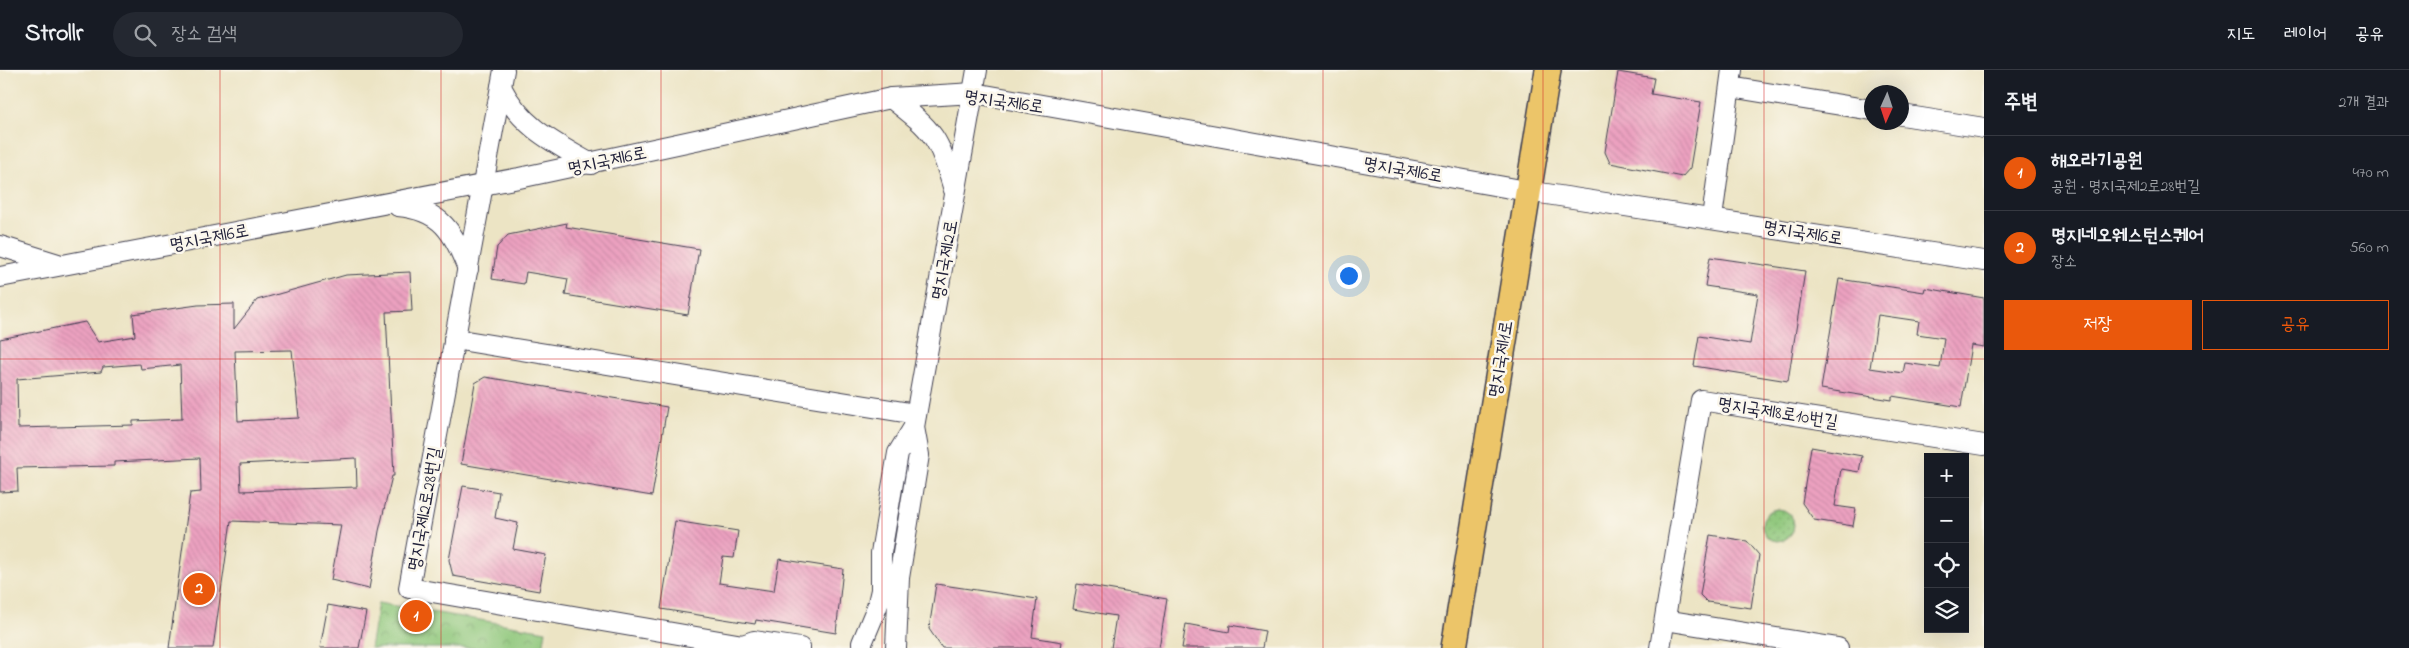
<!DOCTYPE html>
<html lang="ko">
<head>
<meta charset="utf-8">
<style>
	body { margin:0; font-family:"Indie Flower","Poor Story",sans-serif; background:#242831; color:#f1f3f6 }
	.controls { position:absolute; right:15px; bottom:15px; display:grid; overflow:hidden; border-radius:0px; box-shadow:0 5px 20px #0002 }
	.controls button { width:45px; height:45px; display:grid; place-items:center; padding:0; border:0; border-bottom:1px solid #363941; background:#171b24; color:#f1f3f6; font:25px sans-serif }
	.compass { position:absolute; left:1864px; top:15px; width:45px; height:45px; border-radius:50%; background:#171b24; box-shadow:0 5px 20px #0002; rotate:183deg }
	.you { position:absolute; left:1348px; top:205px; width:18px; height:18px; margin:-12px; border:4px solid #fff; border-radius:50%; background:#1a73e8; box-shadow:0 0 0 8px #1a73e833 }
	.badge { display:grid; place-items:center; width:32px; height:32px; border-radius:50%; background:#ea580c; color:#fff; font-size:16px; font-weight:700 }
	.pin { position:absolute; translate:-50% -50%; border:2px solid #fff; box-shadow:0 1px 5px #0006 }
	.list { margin:0; padding:0; list-style:none }
	h2 { display:flex; justify-content:space-between; align-items:center; height:65px; margin:0; padding:0 20px; font-size:21px }
	h2 small { font-size:16px; font-weight:400; color:#9ea1a6 }
	.list li { display:grid; grid-template-columns:32px 1fr auto; gap:15px; align-items:center; box-sizing:border-box; height:75px; padding:0 20px; border-top:1px solid #363941 }
	.list b { display:block; font-size:19px; white-space:nowrap }
	.list p { margin:0; font-size:16px; white-space:nowrap; color:#9ea1a6 }
	.list em { font-size:16px; font-style:normal; color:#9ea1a6 }
	.actions { display:flex; gap:10px; padding:15px 20px }
	.actions a { flex:1; padding:11px 0; border:1px solid #ea580c; border-radius:0px; text-align:center; font-size:18px; color:#ea580c }
	.actions .main { background:#ea580c; color:#fff }
	.icon { flex:none; width:28px; height:28px; fill:none; stroke:currentColor; stroke-width:2; stroke-linecap:round; stroke-linejoin:round }
	.map { position:relative; flex:none; width:1984px; height:578px; overflow:hidden }
	header { display:flex; align-items:center; gap:30px; box-sizing:border-box; height:70px; padding:0 25px; background:#171b24; border-bottom:1px solid #363941 }
	header strong { font-size:24px }
	nav { display:flex; gap:28px; margin-inline-start:auto; font-size:18px }
	.search { width:350px; height:45px; background:#242831; display:flex; align-items:center; gap:12px; box-sizing:border-box; padding:0 18px; border-radius:28px; color:#9ea1a6; font-size:19px }
	main { display:flex }
	aside { flex:1; background:#171b24 }
	.map>svg:first-child { display:block }
	.grass { fill:url(#grass-dots); stroke:#58745b }
	.park { fill:url(#park-crowns); stroke:#58745b }
	.building { fill:url(#building-back-hatch); fill-rule:evenodd }
	.lines { fill:none; stroke-linecap:round; stroke-linejoin:round }
	.minor-casing { stroke:#403f50; stroke-width:22 }
	.major-casing { stroke:#403f50; stroke-width:28 }
	.minor { stroke:#fff; stroke-width:20 }
	.major { stroke:#ecc569; stroke-width:25 }
	.grid { fill:none; stroke:#d62828; stroke-width:1; stroke-opacity:0.55 }
	.labels { text-anchor:middle; stroke-width:5; stroke-linejoin:round; paint-order:stroke }
	.street-label { font-size:18px; fill:#22223b; stroke:#fbf7ec }
</style>
</head>
<body>
<header>
<strong>Strollr</strong>
<div class="search"><svg class="icon" aria-label="search" viewBox="0 0 24 24"><circle cx="10" cy="10" r="6"/><path d="M15 15l6 6"/></svg>장소 검색</div>
<nav><a>지도</a><a>레이어</a><a>공유</a></nav>
</header>
<main>
<div class="map">
<svg width="1984" height="578" viewBox="0 0 1984 578">
	<defs>
		<pattern id="grass-dots" width="8" height="8" patternUnits="userSpaceOnUse" patternTransform="scale(1.25)"><rect width="8" height="8" fill="#8fc77b"/><path d="M2 2h.1M6 6h.1" fill="none" stroke="#74a166" stroke-width="1.8" stroke-linecap="round"/></pattern>
		<pattern id="park-crowns" width="20" height="18" patternUnits="userSpaceOnUse" patternTransform="scale(1.25)"><rect width="20" height="18" fill="#8fc77b"/><path d="M2 6a3 3 0 1 1 6 0M12 15a3 3 0 1 1 6 0" fill="none" stroke="#74a166"/></pattern>
		<pattern id="building-back-hatch" width="6" height="6" patternUnits="userSpaceOnUse" patternTransform="scale(1.25)"><rect width="6" height="6" fill="#eca1c0"/><path d="M-1 5l2 2M0 0l6 6M5-1l2 2" fill="none" stroke="#ca8aa6"/></pattern>
	</defs>
	<rect width="100%" height="100%" fill="#fbf7ec"/>
	<filter id="ink" filterUnits="userSpaceOnUse"><feTurbulence type="fractalNoise" baseFrequency=".02" numOctaves="2"/><feDisplacementMap in="SourceGraphic" scale="10" xChannelSelector="R" yChannelSelector="G"/><feConvolveMatrix kernelMatrix="1 2 1 2 8 2 1 2 1" color-interpolation-filters="sRGB"/></filter>
	<filter id="wash" filterUnits="userSpaceOnUse"><feTurbulence type="fractalNoise" baseFrequency=".0096" numOctaves="4" result="noise"/><feDisplacementMap in="SourceGraphic" scale="20" xChannelSelector="R" yChannelSelector="G"/><feGaussianBlur stdDeviation="1.12" result="paint"/><feColorMatrix in="noise" values="0 0 0 0 0 0 0 0 0 0 0 0 0 0 0 0 0 1.4 0 .05"/><feComposite in="paint" operator="in"/></filter>
	<g filter="url(#wash)">
		<rect width="100%" height="100%" fill="#ece4c4"/>
		<circle class="grass" cx="1778" cy="455" r="16"/>
		<polygon class="park" points="378,533 546,561 543,578 370,578"/>
		<g id="blocks">
			<g class="building">
				<polygon points="1618,2 1654,8 1651,24 1701,32 1690,98 1682,107 1610,93 1605,82"/>
				<polygon points="567,153 566,157 699,179 688,245 565,225 568,209 526,202 524,214 492,209 497,177 508,165"/>
				<polygon points="1710,187 1805,201 1788,311 1694,296 1699,266 1750,274 1758,224 1705,216"/>
				<path d="M410,202L412,241L386,242L394,406H392L379,461L369,519L331,510L341,455L231,451L213,578H169L190,423L201,422L200,388L114,392V396L17,398L18,421L0,422V269L85,252L98,272L135,266L133,244L198,235L234,234V259L257,230L346,205ZM292,280L299,348L238,351L235,281ZM140,294L141,299L180,295L182,349L133,351V355L18,358L17,309L101,302L103,297ZM356,388L357,417L241,421L240,394Z"/>
				<path d="M1839,209L1924,222L1925,218L1984,228V277L1971,275L1961,337L1892,326V330L1821,319ZM1878,245L1919,251L1917,264L1944,268L1940,298L1905,293L1903,303L1870,298Z"/>
				<polygon points="485,307 667,337 652,426 461,394 475,313"/>
				<polygon points="1811,377 1862,386 1859,402 1841,399 1835,436 1856,439 1853,456 1814,450 1802,433"/>
				<polygon points="463,416 499,422 495,448 518,453 513,479 546,485 539,521 453,506 449,490"/>
				<polygon points="675,451 738,461 734,488 723,487 719,513 774,521 779,489 843,499 836,563 756,550 755,554 661,539"/>
				<polygon points="1710,465 1747,471 1759,485 1751,538 1707,532 1700,525"/>
				<polygon points="936,514 1037,529 1032,567 1062,572 1061,578 942,578 929,559"/>
				<polygon points="1077,514 1167,529 1159,578 1111,578 1116,546 1073,539"/>
				<polygon points="328,535 366,542 359,578 320,578"/>
				<polygon points="1186,554 1229,562 1230,555 1265,561 1262,578 1182,578"/>
			</g>
		</g>
	</g>
	<g filter="url(#ink)">
		<use href="#blocks" fill-opacity="0" stroke="#403f50" stroke-width="1"/>
		<g class="lines">
			<defs>
				<g id="minor">
					<polyline points="504,0 409,518 743,575"/>
					<path d="M501,17C522,58 553,72 591,94"/>
					<polyline points="1730,17 1872,40"/>
					<path d="M891,28C935,62 938,66 954,120"/>
					<polyline points="1902,45 1984,58"/>
					<path d="M398,136C442,140 453,162 468,199"/>
					<polyline points="1712,148 1732,0"/>
					<polyline points="0,176 58,194"/>
					<polyline points="0,207 519,108 891,28 974,23 1527,121 1984,191"/>
					<polyline points="454,269 916,344"/>
					<polyline points="914,357 977,0"/>
					<polyline points="1665,550 1838,578"/>
					<polyline points="862,573 877,537 881,520 881,483 898,383 914,357 919,385 899,508 896,578"/>
					<polyline points="746,578 743,575 754,571 800,578"/>
					<polyline points="1660,578 1701,330 1984,375"/>
				</g>
				<polyline id="major" points="1454,578 1548,0"/>
			</defs>
			<use href="#minor" class="minor-casing"/>
			<use href="#major" class="major-casing"/>
			<use href="#minor" class="minor"/>
			<use href="#major" class="major"/>
		</g>
	</g>
	<path class="grid" d="M220,0V578M441,0V578M661,0V578M882,0V578M1102,0V578M1323,0V578M1543,0V578M1764,0V578M0,289H1984"/>
	<g class="labels">
		<g class="street-label">
			<text transform="translate(1004 31) rotate(8)" y="6">명지국제6로</text>
			<text transform="translate(607 90) rotate(-12)" y="6">명지국제6로</text>
			<text transform="translate(1403 99) rotate(10)" y="6">명지국제6로</text>
			<text transform="translate(1803 162) rotate(9)" y="6">명지국제6로</text>
			<text transform="translate(209 167) rotate(-11)" y="6">명지국제6로</text>
			<text transform="translate(944 190) rotate(-80)" y="6">명지국제2로</text>
			<text transform="translate(1500 289) rotate(-81)" y="6">명지국제1로</text>
			<text transform="translate(1778 342) rotate(9)" y="6">명지국제8로10번길</text>
			<text transform="translate(424 439) rotate(-80)" y="6">명지국제2로28번길</text>
		</g>
	</g>
</svg>
<div class="controls">
<button>+</button>
<button>−</button>
<button><svg class="icon" aria-label="locate" viewBox="0 0 24 24"><circle cx="12" cy="12" r="6"/><path d="M12 2v4M12 18v4M2 12h4M18 12h4"/></svg></button>
<button><svg class="icon" aria-label="layers" viewBox="0 0 24 24"><path d="M12 4l9 5-9 5-9-5zM3 14l9 5 9-5"/></svg></button>
</div>
<svg class="compass" viewBox="-18 -18 36 36"><path d="M0-13l5 13h-10z" fill="#e53935"/><path d="M0 13l5-13h-10z" fill="#9ea1a6"/></svg>
<div class="you"></div>
<div class="pin badge" style="left:416px;top:546px">1</div>
<div class="pin badge" style="left:199px;top:519px">2</div>
</div>
<aside>
<h2>주변<small>2개 결과</small></h2>
<ul class="list">
<li><span class="badge">1</span><div><b>해오라기공원</b><p>공원 · 명지국제2로28번길</p></div><em>470 m</em></li>
<li><span class="badge">2</span><div><b>명지네오웨스턴스퀘어</b><p>장소</p></div><em>560 m</em></li>
</ul>
<div class="actions"><a class="main">저장</a><a>공유</a></div>
</aside>
</main>
</body>
</html>
